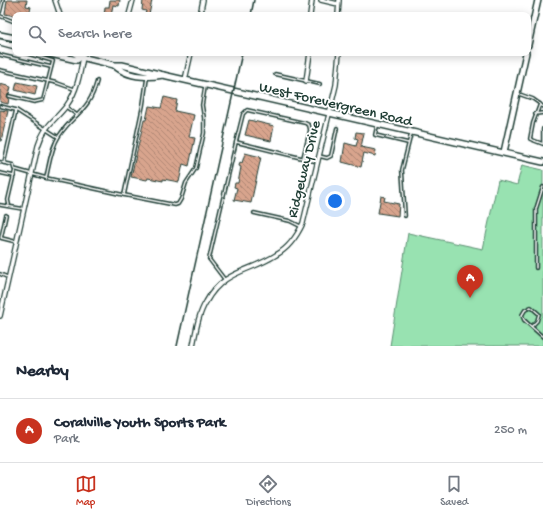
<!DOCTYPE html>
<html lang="en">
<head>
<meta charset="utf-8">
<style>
	body { margin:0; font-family:"Gochi Hand",sans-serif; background:#f2f2f3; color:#1f2937 }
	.you { position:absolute; left:335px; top:201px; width:14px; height:14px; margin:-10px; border:3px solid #fff; border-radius:50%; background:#1a73e8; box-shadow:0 0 0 6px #1a73e833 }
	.badge { display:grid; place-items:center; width:26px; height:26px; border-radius:50%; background:#c8321e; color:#fff; font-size:13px; font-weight:700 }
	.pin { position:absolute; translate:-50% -33px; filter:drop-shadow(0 1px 2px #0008) }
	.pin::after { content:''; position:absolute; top:21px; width:14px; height:12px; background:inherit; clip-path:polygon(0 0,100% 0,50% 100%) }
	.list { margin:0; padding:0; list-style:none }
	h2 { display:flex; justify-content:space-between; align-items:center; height:52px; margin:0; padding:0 16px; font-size:17px }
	h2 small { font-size:13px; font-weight:400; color:#747a83 }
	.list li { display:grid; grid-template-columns:26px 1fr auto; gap:12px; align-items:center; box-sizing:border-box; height:64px; padding:0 16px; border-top:1px solid #e0e1e3 }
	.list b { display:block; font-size:15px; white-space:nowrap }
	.list p { margin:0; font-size:13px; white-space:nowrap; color:#747a83 }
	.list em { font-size:13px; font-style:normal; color:#747a83 }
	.icon { flex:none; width:22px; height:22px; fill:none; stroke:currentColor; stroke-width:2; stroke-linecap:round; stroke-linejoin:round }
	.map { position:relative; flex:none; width:543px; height:346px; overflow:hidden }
	.search { position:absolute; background:#fff; box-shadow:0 2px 10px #0003; left:12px; right:12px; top:12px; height:44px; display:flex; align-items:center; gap:10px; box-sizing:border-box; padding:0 14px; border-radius:8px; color:#747a83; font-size:15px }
	.sheet { height:116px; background:#fff }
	nav { display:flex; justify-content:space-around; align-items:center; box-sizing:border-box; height:56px; border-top:1px solid #e0e1e3; background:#fff; font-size:11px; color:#747a83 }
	nav a { display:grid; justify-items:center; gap:2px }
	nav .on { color:#c8321e }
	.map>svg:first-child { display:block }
	.green { fill:#98e2b1; stroke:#5c9072 }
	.building { fill:url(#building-back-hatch); stroke:#1f3d34 }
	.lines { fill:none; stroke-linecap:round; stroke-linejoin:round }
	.lane-casing { stroke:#1f3d34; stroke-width:4.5 }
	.street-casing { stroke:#1f3d34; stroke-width:6 }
	.secondary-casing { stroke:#1f3d34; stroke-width:8 }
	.lane { stroke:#fff; stroke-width:1.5 }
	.street { stroke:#fff; stroke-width:3.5 }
	.secondary { stroke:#fff; stroke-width:5 }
	.rail { stroke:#1f3d34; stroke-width:1.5 }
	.labels { text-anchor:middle; stroke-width:3.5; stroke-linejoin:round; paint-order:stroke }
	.street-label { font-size:15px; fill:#1f3d34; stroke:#fff }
</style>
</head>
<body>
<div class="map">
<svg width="543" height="346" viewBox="0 0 543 346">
	<defs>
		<pattern id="building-back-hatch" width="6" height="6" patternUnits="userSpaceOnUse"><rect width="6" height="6" fill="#d8a48d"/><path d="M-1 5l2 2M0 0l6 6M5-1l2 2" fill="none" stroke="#af8774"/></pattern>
	</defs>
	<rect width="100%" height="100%" fill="#fff"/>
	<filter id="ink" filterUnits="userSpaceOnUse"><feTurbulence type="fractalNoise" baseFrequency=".025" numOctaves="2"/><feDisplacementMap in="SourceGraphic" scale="8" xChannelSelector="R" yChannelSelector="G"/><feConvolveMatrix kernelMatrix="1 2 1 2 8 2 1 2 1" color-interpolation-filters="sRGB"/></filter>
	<g filter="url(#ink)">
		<polygon class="green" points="522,165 543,170 543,346 390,346 408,233 483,249 498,180 517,185"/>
		<g class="building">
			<polygon points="7,0 27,0 26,6 31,7 29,14 15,15 15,16 5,14"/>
			<polygon points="110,0 120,0 119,6 113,5 111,15 104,15 105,7 109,7"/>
			<polygon points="143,0 152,0 149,15 145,15 146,11 142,10"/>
			<polygon points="17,82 37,86 35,95 15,90"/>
			<polygon points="0,84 11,87 9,94 7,96 9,98 8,104 0,102"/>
			<polygon points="164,97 177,100 175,111 194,115 189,137 195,138 189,166 183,164 179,182 163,179 163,181 148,178 147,180 131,177 144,120 146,120 149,106 161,108"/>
			<polygon points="0,110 8,111 1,141 0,141"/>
			<polygon points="249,120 274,126 271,141 245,135"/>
			<polygon points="356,132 364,133 361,147 376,150 375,156 364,153 361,167 342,162 345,143 356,146 358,139 355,138"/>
			<polygon points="245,153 261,157 251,203 234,200 237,188 234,187 235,183 238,183 241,167 239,166 240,162 242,163"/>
			<polygon points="381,196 385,197 384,201 399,204 398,216 378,213"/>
		</g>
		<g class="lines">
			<defs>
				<g id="lane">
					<polyline points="0,12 3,0"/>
					<polyline points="0,16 15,22"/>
					<polyline points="0,55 51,67"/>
					<polyline points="0,70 57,83 74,89"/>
					<polyline points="275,74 320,84"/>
					<polyline points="147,78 143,105 124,195 175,205 178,204 181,199 186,183 196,168 204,133 204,118 202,105 205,87"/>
					<path d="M97,81C89,112 74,113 59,136C51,148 49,165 46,178L124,195"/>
					<polyline points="519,94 533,99 540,104 533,123 530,139 543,144"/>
					<polyline points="9,96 34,102 43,100 53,61 25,53"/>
					<polyline points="540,104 543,107"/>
					<polyline points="0,106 16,110 58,137"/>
					<polyline points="66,107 77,115"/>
					<polyline points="535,114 543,113"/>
					<polyline points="377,126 375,135 408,143"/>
					<polyline points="543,129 543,143"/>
					<polyline points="236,142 243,114 247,110 305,123 309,125 310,130 303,158"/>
					<polyline points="319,156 327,158 331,156 337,128"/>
					<polyline points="0,162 13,165 14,169 46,178"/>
					<polyline points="4,163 16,110"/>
					<polyline points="0,173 14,176"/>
					<polyline points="0,205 24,209"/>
					<polyline points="9,205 8,200 15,170"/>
					<polyline points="254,213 290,221 300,226"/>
					<polyline points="6,215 1,238 17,242"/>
					<polyline points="405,216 402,170 411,134"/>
					<polyline points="536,268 536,209 543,187"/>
					<polyline points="0,274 7,277"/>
					<polyline points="225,280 209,259 236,142 318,162"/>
					<polyline points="532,326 537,321 539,314 531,307 525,310 522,315 524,320 543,337"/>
				</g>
				<g id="street">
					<polyline points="55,0 60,15"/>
					<polyline points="321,0 338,4"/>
					<polyline points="129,15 133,0"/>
					<polyline points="200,15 203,0"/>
					<polyline points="310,15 312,0"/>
					<polyline points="338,15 339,0"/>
					<polyline points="185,80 191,53"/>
					<polyline points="306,81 310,53"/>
					<path d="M0,316L38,146C45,124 55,121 67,105C77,91 80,74 83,57"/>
					<path d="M193,346C196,331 198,315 206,302C223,270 250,272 276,255C289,248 297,236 303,223L336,85L339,53"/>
				</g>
				<g id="secondary">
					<polyline points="0,35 15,38"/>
					<polyline points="0,42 15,46"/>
					<polyline points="528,45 538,0"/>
					<polyline points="46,53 77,60 81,57 74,53"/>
					<polyline points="81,57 114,65"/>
					<path d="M114,65H122L163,75C146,78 127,77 114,65Z"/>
					<polyline points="163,75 543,162"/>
					<polyline points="504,152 526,53"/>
				</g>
			</defs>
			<use href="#lane" class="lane-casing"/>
			<use href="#street" class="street-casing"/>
			<use href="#secondary" class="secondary-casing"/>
			<use href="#lane" class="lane"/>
			<use href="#street" class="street"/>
			<use href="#secondary" class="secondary"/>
			<g class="rail">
				<polyline points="251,15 254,0"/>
				<polyline points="177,346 242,53"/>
			</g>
		</g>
	</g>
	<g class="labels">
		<g class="street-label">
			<text transform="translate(336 103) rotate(13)" y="5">West Forevergreen Road</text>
			<text transform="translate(303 169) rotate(-76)" y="5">Ridgeway Drive</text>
		</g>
	</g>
</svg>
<div class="you"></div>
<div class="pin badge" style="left:470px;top:298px">A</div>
<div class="search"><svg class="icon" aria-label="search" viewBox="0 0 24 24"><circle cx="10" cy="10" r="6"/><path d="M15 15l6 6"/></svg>Search here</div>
</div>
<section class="sheet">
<h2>Nearby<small></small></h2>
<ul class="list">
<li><span class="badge">A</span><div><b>Coralville Youth Sports Park</b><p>Park</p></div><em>250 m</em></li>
</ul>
</section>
<nav>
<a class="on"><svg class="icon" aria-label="map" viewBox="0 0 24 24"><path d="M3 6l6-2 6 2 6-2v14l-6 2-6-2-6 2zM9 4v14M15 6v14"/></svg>Map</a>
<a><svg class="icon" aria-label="directions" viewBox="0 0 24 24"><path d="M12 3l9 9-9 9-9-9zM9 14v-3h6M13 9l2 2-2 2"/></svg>Directions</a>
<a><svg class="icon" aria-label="saved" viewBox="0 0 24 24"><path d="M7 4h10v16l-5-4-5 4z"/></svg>Saved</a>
</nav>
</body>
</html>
